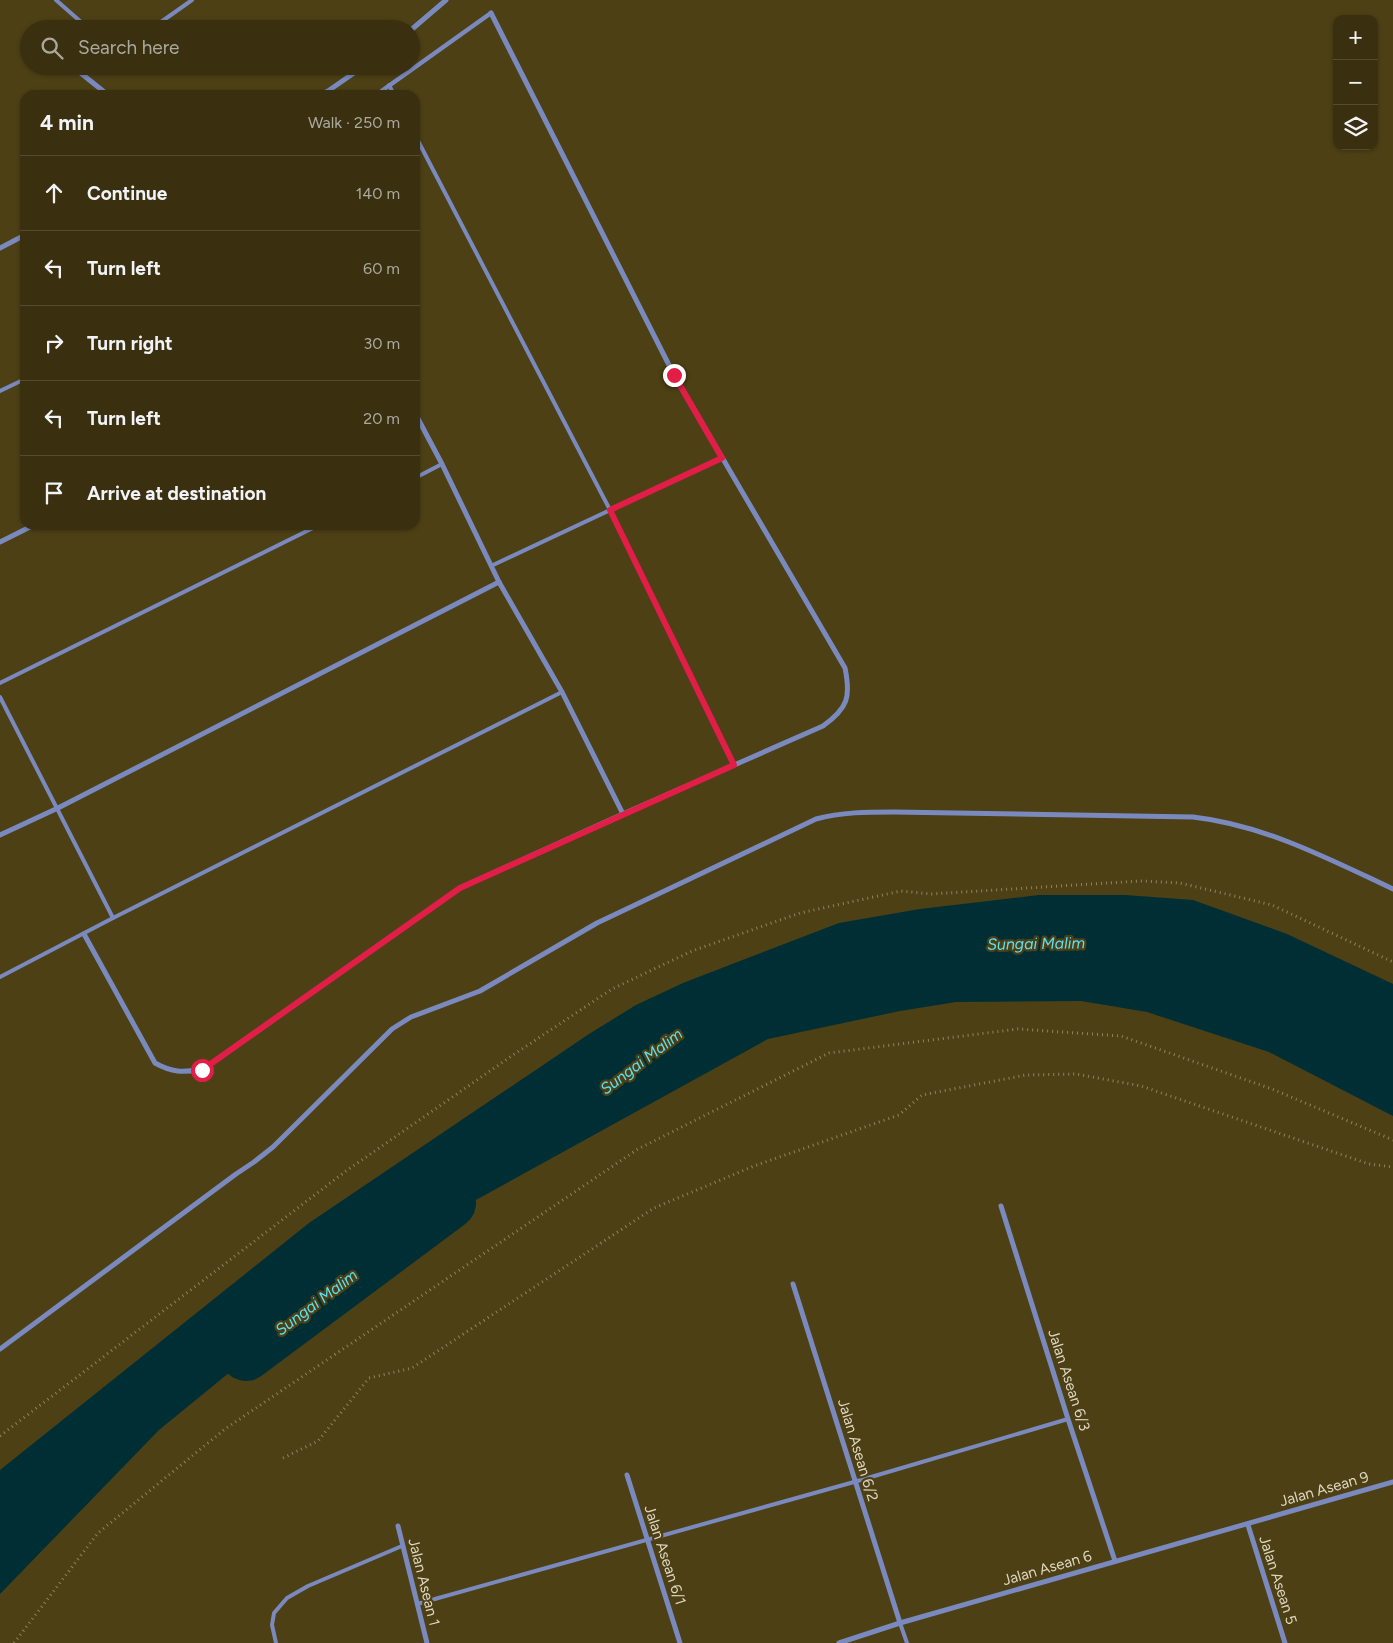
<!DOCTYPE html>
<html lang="en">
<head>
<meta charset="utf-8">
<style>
	body { margin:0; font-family:Figtree,sans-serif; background:#453c1e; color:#f1f3f6 }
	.controls { position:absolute; right:15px; top:15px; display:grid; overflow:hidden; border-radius:10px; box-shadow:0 1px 4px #0004 }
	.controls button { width:45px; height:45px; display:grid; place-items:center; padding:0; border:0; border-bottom:1px solid #544b30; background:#3a3010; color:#f1f3f6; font:25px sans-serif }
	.stop { position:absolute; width:15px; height:15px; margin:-11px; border:4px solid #e11d48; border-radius:50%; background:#fff }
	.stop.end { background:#e11d48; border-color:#fff; box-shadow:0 1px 5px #0008 }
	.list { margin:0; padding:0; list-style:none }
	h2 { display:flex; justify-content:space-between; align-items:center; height:65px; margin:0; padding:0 20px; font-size:21px }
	h2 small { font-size:16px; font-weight:400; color:#aba99f }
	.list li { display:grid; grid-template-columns:32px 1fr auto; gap:15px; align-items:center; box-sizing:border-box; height:75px; padding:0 20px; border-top:1px solid #544b30 }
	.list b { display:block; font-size:19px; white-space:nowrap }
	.list em { font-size:16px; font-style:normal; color:#aba99f }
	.icon { flex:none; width:28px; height:28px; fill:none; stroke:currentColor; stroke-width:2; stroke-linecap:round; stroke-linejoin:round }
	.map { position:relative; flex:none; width:1393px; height:1643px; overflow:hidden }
	.search { position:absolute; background:#3a3010; box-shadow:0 1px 4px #0004; left:20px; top:20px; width:400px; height:55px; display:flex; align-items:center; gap:12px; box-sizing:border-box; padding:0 18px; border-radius:28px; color:#aba99f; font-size:19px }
	.panel { position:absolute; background:#3a3010; box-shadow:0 1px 4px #0004; left:20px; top:90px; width:400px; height:440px; border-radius:15px }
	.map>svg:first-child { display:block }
	.water { fill:#002e35 }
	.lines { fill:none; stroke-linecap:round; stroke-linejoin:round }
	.river { stroke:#002e35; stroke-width:52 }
	.path { stroke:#8d8361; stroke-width:3; stroke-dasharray:1 4; stroke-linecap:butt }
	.service { stroke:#7a8abf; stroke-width:4 }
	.pedestrian { stroke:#7a8abf; stroke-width:4.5 }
	.minor { stroke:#7a8abf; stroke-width:5 }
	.route { stroke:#e11d48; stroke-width:6 }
	.labels { text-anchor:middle; stroke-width:4.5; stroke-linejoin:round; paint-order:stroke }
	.street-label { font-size:15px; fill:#ded6c0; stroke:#4d4015 }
	.water-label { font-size:16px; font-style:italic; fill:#59e2f9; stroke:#4d4015 }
</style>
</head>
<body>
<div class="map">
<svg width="1393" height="1643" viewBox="0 0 1393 1643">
	<rect width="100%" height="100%" fill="#4d4015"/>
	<polygon class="water" points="1039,895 1125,895 1193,900 1287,934 1393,984 1393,1116 1269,1052 1147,1012 1081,1001 956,1002 900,1011 768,1039 367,1260 159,1430 0,1594 0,1470 309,1223 589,1034 636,1005 683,983 839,923 920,909"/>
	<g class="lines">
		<polyline class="river" points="246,1355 450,1203"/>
		<g class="path">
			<polyline points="0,1436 346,1171 513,1055 612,989 692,951 800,913 901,891 931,894 1140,881 1180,883 1272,905 1393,962"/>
			<polyline points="283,1458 318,1441 369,1378 412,1368 654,1208 754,1166 899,1115 922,1095 1026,1075 1076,1074 1141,1086 1369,1164 1393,1167"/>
			<polyline points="14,1643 98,1533 225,1429 638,1149 829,1053 1018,1029 1121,1036 1272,1089 1393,1140"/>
		</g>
		<g class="service">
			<polyline points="56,0 89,29"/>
			<polyline points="151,29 192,0"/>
			<polyline points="389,85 394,95"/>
			<polyline points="415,135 610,510 734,765"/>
			<polyline points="0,391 25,379"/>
			<polyline points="415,478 442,464"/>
			<polyline points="491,566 721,458"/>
			<polyline points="0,683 319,525"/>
			<polyline points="0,697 113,918"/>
			<polyline points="0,977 113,918 562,692"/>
			<polyline points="417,1604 854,1482 1068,1419"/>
			<polyline points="900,1623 907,1643"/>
			<polyline points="276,1643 272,1625 274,1613 287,1598 308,1586 402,1546"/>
		</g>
		<polyline class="pedestrian" points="376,95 491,13"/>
		<g class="minor">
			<polyline points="411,30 446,0"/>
			<polyline points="72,66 108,95"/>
			<polyline points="319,95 328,91 364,66"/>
			<polyline points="0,248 25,235"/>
			<polyline points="415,413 442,464 499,582 562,692 623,814"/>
			<polyline points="0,542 34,525"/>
			<polyline points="0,835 58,808 499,582"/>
			<path d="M84,934L155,1063C173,1073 182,1072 202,1070L460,888L623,814L823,726C848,708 851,697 845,668L674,375L491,13"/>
			<polyline points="1001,1206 1068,1419 1115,1561"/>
			<polyline points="793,1284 900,1623"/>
			<path d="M0,1349L236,1174L254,1162L273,1147L392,1029L411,1017L480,991L597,923L816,819C842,812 867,812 894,812L1193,817C1264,825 1329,859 1393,889"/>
			<polyline points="627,1475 680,1643"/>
			<polyline points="1248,1525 1285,1643"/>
			<polyline points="398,1526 427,1643"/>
			<polyline points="839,1643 900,1623 1393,1482"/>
		</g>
	</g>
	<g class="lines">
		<polyline class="route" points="202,1070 460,888 734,765 610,510 722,458 674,375"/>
	</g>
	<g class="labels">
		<g class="street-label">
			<text transform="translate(1069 1380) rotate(72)" y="5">Jalan Asean 6/3</text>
			<text transform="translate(858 1450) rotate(73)" y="5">Jalan Asean 6/2</text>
			<text transform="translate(1324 1489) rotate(-16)" y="5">Jalan Asean 9</text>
			<text transform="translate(665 1555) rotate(72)" y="5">Jalan Asean 6/1</text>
			<text transform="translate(1047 1568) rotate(-16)" y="5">Jalan Asean 6</text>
			<text transform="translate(1278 1580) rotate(72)" y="5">Jalan Asean 5</text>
			<text transform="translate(424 1582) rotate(76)" y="5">Jalan Asean 1</text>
		</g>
		<g class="water-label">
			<text transform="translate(1036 943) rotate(-1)" y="6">Sungai Malim</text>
			<text transform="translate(641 1061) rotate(-37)" y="6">Sungai Malim</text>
			<text transform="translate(316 1302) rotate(-37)" y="6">Sungai Malim</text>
		</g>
	</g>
</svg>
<div class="controls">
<button>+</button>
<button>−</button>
<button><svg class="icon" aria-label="layers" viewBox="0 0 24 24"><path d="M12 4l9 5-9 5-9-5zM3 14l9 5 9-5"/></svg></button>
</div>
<div class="stop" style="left:202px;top:1070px"></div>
<div class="stop end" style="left:674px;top:375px"></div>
<div class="search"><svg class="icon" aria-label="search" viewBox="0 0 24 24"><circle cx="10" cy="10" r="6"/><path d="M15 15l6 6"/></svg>Search here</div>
<section class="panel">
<h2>4 min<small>Walk · 250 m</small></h2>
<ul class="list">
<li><svg class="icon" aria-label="ahead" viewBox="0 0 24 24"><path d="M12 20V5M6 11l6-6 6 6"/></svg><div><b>Continue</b></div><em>140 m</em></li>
<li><svg class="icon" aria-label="left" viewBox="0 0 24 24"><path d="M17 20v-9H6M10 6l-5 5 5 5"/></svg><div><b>Turn left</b></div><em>60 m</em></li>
<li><svg class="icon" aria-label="right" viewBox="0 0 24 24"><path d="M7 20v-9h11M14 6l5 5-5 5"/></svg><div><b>Turn right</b></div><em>30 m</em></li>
<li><svg class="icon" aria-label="left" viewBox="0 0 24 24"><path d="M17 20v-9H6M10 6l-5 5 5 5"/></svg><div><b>Turn left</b></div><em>20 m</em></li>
<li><svg class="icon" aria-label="arrive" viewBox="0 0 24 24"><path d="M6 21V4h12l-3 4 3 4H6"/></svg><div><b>Arrive at destination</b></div></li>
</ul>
</section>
</div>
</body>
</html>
